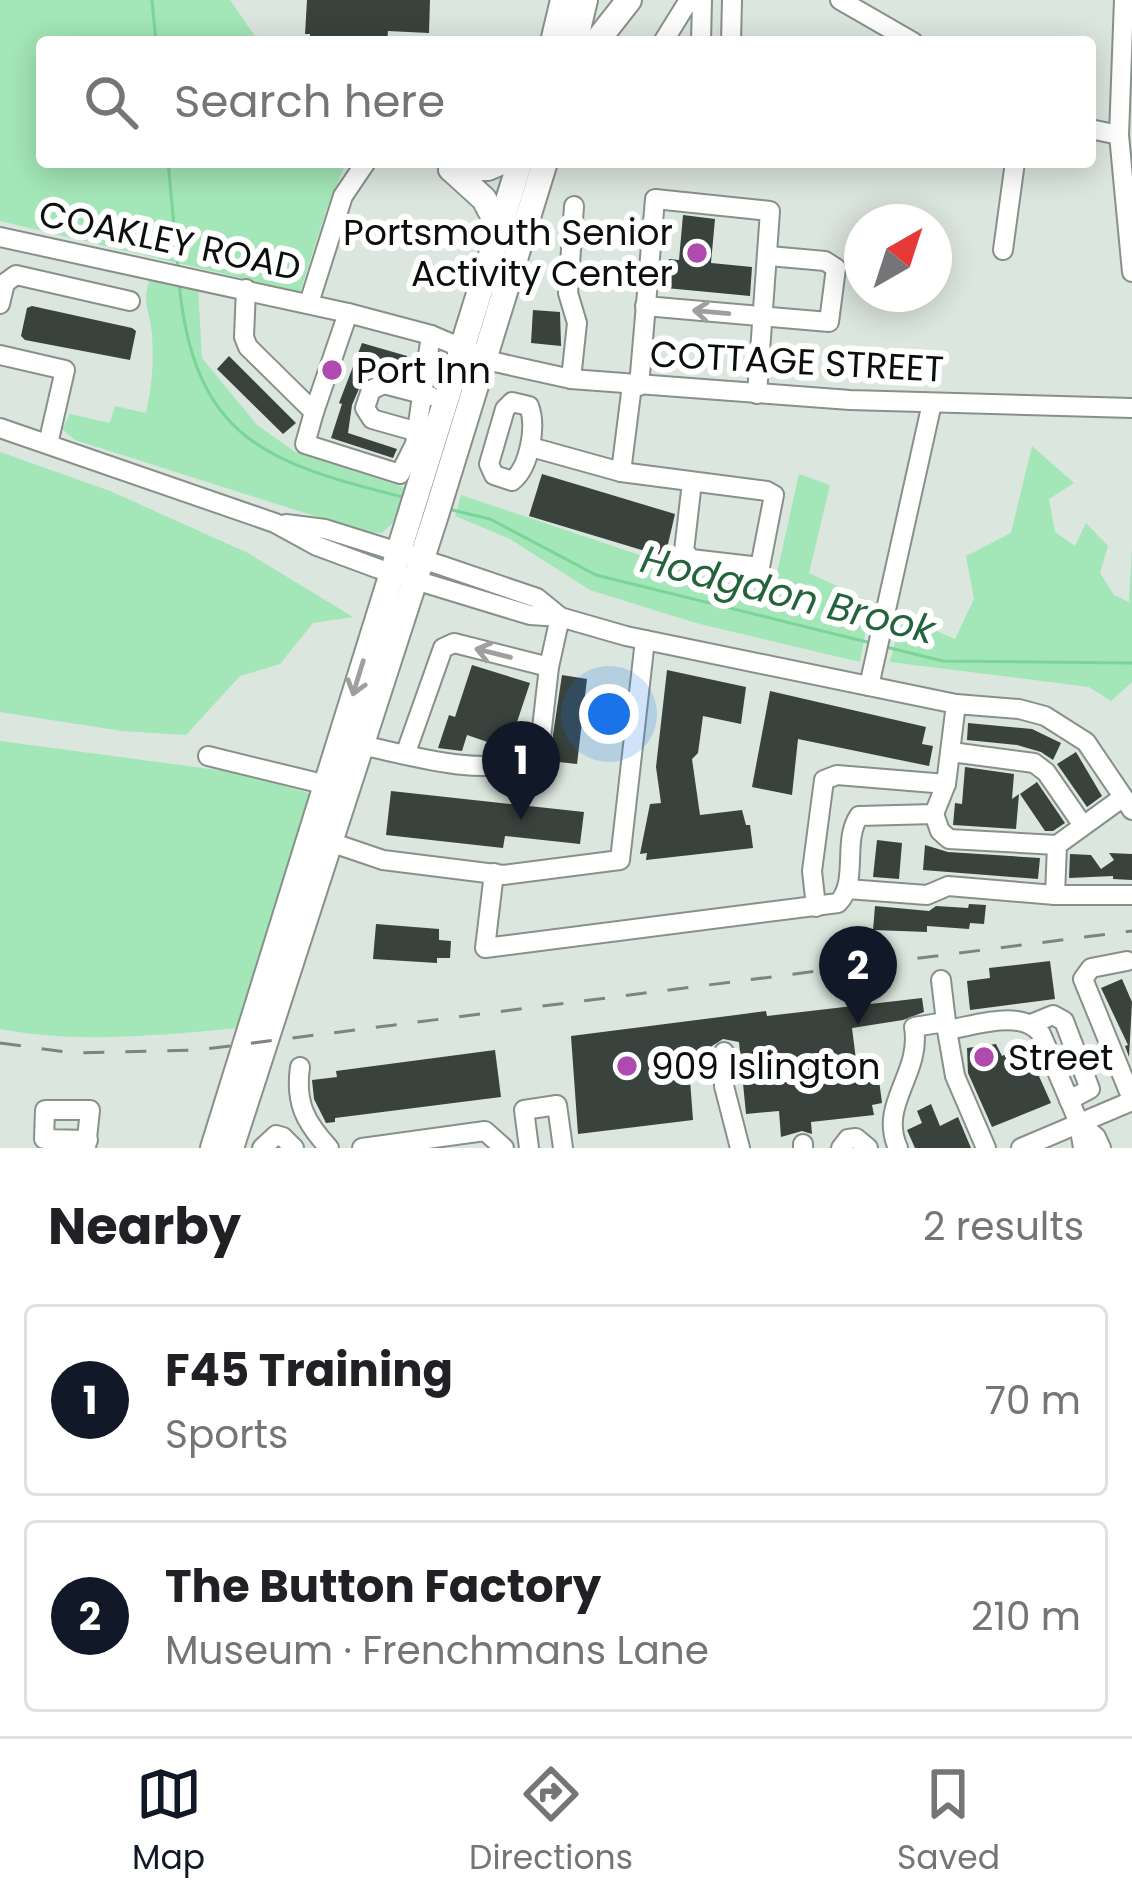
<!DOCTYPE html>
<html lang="en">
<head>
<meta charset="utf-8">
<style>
	body { margin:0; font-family:Poppins,sans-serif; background:#f6f6f6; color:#202124 }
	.compass { position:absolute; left:844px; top:204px; width:108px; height:108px; border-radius:50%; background:#fff; box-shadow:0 6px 30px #0003; rotate:39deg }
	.you { position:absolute; left:609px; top:714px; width:42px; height:42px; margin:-30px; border:9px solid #fff; border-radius:50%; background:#1a73e8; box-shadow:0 0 0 18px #1a73e833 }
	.badge { display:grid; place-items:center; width:78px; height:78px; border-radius:50%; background:#111827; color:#fff; font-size:39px; font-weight:700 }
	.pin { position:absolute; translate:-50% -99px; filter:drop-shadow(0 3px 6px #0008) }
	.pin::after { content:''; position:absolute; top:63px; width:42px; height:36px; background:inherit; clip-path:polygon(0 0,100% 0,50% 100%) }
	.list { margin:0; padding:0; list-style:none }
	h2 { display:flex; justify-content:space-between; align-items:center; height:156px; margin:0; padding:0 48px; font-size:51px }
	h2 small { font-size:39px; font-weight:400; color:#757577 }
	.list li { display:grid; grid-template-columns:78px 1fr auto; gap:36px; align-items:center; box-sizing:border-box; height:192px; margin:0 24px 24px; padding:0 24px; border:3px solid #e0e0e0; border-radius:12px }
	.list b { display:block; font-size:45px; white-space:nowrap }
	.list p { margin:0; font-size:39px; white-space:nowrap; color:#757577 }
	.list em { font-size:39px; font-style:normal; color:#757577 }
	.icon { flex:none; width:66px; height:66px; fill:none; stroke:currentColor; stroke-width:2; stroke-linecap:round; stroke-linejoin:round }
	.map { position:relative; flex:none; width:1132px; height:1148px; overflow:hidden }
	.search { position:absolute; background:#fff; box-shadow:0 6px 30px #0003; left:36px; right:36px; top:36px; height:132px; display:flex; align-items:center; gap:30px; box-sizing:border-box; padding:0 42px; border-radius:12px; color:#757577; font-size:45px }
	.sheet { height:588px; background:#fff }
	nav { display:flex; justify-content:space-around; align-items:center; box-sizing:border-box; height:168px; border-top:3px solid #e0e0e0; background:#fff; font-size:33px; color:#757577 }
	nav a { display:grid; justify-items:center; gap:6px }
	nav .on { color:#111827 }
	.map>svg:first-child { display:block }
	.green { fill:#a3e6b7 }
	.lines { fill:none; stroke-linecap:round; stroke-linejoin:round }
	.stream { stroke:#7cd499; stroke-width:3 }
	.building { fill:#39423c }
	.minor-casing { stroke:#879189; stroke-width:22 }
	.major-casing { stroke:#879189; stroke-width:28 }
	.minor { stroke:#fff; stroke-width:18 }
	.major { stroke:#fff; stroke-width:24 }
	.rail { stroke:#7d857f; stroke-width:3; stroke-dasharray:21 21; stroke-linecap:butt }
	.oneway { stroke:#9e9f9e }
	.poi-dot { fill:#af4aaf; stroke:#fff; stroke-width:4.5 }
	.labels { text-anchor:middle; stroke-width:12; stroke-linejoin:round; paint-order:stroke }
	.poi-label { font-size:36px; fill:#0c100d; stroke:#fff; text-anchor:start }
	.street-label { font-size:36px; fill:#0c100d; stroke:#fff }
	.water-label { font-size:39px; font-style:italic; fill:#25633d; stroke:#fff }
</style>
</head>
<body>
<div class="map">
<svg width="1132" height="1148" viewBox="0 0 1132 1148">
	<rect width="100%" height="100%" fill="#dbe6de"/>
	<g class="green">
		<polygon points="0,0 230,0 259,42 42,42 42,162 340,162 344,168 327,208 300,292 0,221"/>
		<path d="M150,278L198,288L202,358L257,425L295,452L406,488L394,522L382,533L365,532L75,440L62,429L70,414L110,423L115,406L146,413C152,386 154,362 152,335C150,309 141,305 150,278Z"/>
		<polygon points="1032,446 1074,483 1049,499 1055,532 1075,546 1086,523 1108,546 1100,573 1114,595 1129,602 1132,547 1132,682 1111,701 1089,687 890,662 902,616 955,639 974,599 966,556 1011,533"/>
		<polygon points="0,452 110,491 248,553 353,617 313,623 280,664 240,676 186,735 122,731 0,712"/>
		<polygon points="799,474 830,485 809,573 871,602 860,662 696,623 590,590 510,539 455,516 461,495 717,581 773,591"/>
		<path d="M0,741L240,773L315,795L240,1028C160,1035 80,1044 0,1029Z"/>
	</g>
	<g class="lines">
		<g class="stream">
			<polyline points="152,0 156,42"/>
			<polyline points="168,162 178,268"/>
			<path d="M179,283C194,437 264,463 403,497"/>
			<polyline points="448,509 490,519 596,575 871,643"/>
			<polyline points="886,647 943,661 1132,663"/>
		</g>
	</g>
	<g class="building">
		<polygon points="307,0 430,0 429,33 388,31 387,42 310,42 310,34 305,34"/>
		<polygon points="683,215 715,219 711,263 752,267 750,296 666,288 669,259 679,260"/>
		<polygon points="32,306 132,328 136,331 130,360 25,340 21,336 27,308"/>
		<polygon points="533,310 560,312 561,346 531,343"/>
		<polygon points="362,343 407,356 403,371 371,361 352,405 348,433 397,449 393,458 331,438 342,404 339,403"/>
		<polygon points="229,356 296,423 283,434 217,369"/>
		<polygon points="542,474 675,514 665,557 529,516"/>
		<polygon points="472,665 530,683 508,749 467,735 462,751 438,748 449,715 455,717"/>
		<polygon points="667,670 746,687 741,724 703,716 698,753 692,759 700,815 742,810 746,825 750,825 753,848 646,860 647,853 640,854 650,804 661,803 656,767"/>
		<polygon points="562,675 587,679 577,764 549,761"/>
		<polygon points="770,691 926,727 922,744 933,746 929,766 798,739 792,795 752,787"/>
		<polygon points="968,723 1032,729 1061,743 1053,760 1041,752 1017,745 967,740"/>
		<polygon points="1076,752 1102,796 1087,807 1057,764"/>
		<polygon points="965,767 1014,774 1012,799 1019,794 1016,829 953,825 955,803 962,804"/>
		<polygon points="1037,782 1065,823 1053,831 1045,831 1020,794"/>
		<polygon points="391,791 584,812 580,844 505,836 503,848 386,835"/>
		<polygon points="877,840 902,843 899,879 873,877"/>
		<polygon points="925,845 948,852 1040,858 1038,879 923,870"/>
		<polygon points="1109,853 1132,854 1132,880 1113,879 1113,876 1069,878 1070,854 1091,855 1101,869 1114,860"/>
		<polygon points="969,904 986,905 984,924 970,923 969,929 927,926 927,932 873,930 875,906 929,911 936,906 968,908"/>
		<polygon points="376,924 439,929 439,940 451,941 450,958 437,958 437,963 373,959"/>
		<polygon points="1050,961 1055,999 970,1010 967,981 990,978 989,968"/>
		<polygon points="1122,979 1132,1002 1129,1057 1125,1046 1128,1045 1101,988"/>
		<polygon points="922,998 924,1012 903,1020 852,1028 856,1060 876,1057 882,1103 872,1105 874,1115 811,1122 812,1134 802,1131 781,1137 779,1111 746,1114 739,1042 723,1039 712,1046 710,1078 690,1080 693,1120 578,1134 571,1036 736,1015 766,1011 767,1016"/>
		<polygon points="996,1044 1002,1056 1025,1045 1051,1103 992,1127 968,1073 967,1048"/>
		<polygon points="495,1050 501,1097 335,1118 335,1122 326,1123 314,1099 312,1080 337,1077 336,1071"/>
		<polygon points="931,1104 940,1126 958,1117 971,1148 915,1148 907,1130 922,1123 917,1111"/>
	</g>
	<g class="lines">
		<defs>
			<g id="minor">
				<polyline points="840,0 913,42"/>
				<polyline points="1124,0 1119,135 1132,272"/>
				<polyline points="663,42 689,0"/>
				<polyline points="701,42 702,0"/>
				<polyline points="731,42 732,0"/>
				<polyline points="1090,129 1119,135"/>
				<polyline points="0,237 348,313 431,335 495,362 571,379 850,400 1132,408"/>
				<polyline points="1003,250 1015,162"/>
				<polyline points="246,289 244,337 248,347 314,412 348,313"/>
				<polyline points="309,303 343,196 366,162"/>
				<polyline points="0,304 5,283 16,275 130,301"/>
				<polyline points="645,306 829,322 836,268 825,261 769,256"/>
				<polyline points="0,355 65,370 48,444"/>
				<polyline points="571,379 577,323 568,293 574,206"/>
				<polyline points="639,386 655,199 770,211 757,394"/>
				<path d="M512,402L529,406C537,427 529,468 512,481L494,475L489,464L505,409Z"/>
				<polyline points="314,412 305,444 400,474 415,444 431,335"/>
				<polyline points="0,428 275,523 317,546 379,569 530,615 560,617 626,636 956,704 1019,709 1045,716 1086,742 1132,810"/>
				<polyline points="418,432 372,419 365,408 371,390 384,384 430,396"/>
				<polyline points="531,447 621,472 767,491 774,495 760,567 691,559 684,551 692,482"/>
				<polyline points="621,472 632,385"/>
				<polyline points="286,524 325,529 440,565 537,598 559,616"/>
				<polyline points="549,667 560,617"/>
				<polyline points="869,686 932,403"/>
				<path d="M361,745C417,757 473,775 529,761L541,737L549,667L454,643L443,648L405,755"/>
				<polyline points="951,752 1034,763 1046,772 1082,824"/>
				<polyline points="208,756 327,785"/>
				<polyline points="934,814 940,831 949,839 1057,845"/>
				<polyline points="330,842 383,860 503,875 620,860 645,640"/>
				<path d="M494,873L485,948L838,903C859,882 842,841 859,816L934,814L946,784L956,704"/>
				<polyline points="847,889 927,895 948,886 1055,895 1132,895"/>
				<polyline points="1055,895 1057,845 1122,798"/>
				<polyline points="816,907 812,871 824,780 837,775 946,784"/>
				<polyline points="1127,961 1091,968 1083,979 1132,1099"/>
				<polyline points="941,980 947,1030"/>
				<polyline points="1031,1024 1053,1015 1064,1021 1090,1089 1069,1100"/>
				<polyline points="724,1052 724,1086 740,1148"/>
				<path d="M300,1067C295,1103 305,1122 329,1148"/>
				<polyline points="1079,1123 1096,1137 1101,1148"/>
				<polyline points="803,1144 803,1148"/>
				<polyline points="86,1148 90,1110 45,1110 44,1139 88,1140"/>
				<polyline points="262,1148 276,1135 283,1137 294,1148"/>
				<polyline points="362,1148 485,1131 504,1148"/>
				<polyline points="529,1148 524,1110 557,1105 563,1148"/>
				<polyline points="841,1148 848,1139 856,1138 868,1148"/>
				<path d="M898,1148C878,1104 922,1074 914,1027L945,1022"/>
				<path d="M986,1148L955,1076L947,1030C974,1026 1022,1008 1041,1034L1079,1123L1083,1148"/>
				<polyline points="1021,1148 1132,1101"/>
			</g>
			<g id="major">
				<polyline points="553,42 563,0"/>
				<polyline points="575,42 585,0"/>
				<polyline points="596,42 629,0"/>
				<polyline points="451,169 484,199 500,229"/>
				<polyline points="451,169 488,168 502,162"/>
				<polyline points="213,1148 520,162"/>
				<polyline points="231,1148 436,515 545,162"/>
			</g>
		</defs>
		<use href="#minor" class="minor-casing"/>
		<use href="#major" class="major-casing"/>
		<use href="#minor" class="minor"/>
		<use href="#major" class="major"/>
		<polyline class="rail" points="0,1043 73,1053 198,1050 1132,931"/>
	</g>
	<defs><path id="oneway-shaft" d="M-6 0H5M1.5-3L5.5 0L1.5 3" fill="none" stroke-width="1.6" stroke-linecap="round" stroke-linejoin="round" transform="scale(3)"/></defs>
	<g class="oneway">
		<use href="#oneway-shaft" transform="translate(711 312) rotate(-175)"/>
		<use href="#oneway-shaft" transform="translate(493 653) rotate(-166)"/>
		<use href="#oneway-shaft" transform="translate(358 678) rotate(107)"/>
	</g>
	<g class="poi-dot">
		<circle cx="697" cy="253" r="12"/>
		<circle cx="332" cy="370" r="12"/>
		<circle cx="984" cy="1057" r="12"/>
		<circle cx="627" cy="1066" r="12"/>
	</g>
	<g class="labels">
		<g class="poi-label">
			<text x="673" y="245" text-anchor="end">Portsmouth Senior<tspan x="673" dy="41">Activity Center</tspan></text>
			<text x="356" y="383">Port Inn</text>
			<text x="1008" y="1070">Street</text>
			<text x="651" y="1079">909 Islington</text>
		</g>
		<g class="street-label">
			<text transform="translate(170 240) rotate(12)" y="13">COAKLEY ROAD</text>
			<text transform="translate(797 361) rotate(3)" y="13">COTTAGE STREET</text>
		</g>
		<g class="water-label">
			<text transform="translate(788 594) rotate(14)" y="14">Hodgdon Brook</text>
		</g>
	</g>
</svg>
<svg class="compass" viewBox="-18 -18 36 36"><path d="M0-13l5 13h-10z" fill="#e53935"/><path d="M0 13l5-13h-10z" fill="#757577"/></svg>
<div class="you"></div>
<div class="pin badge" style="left:521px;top:820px">1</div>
<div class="pin badge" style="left:858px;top:1025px">2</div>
<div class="search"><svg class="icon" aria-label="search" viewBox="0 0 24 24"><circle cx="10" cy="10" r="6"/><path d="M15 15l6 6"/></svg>Search here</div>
</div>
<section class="sheet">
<h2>Nearby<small>2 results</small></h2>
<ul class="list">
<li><span class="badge">1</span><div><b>F45 Training</b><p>Sports</p></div><em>70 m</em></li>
<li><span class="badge">2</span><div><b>The Button Factory</b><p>Museum · Frenchmans Lane</p></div><em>210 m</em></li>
</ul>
</section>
<nav>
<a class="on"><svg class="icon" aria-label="map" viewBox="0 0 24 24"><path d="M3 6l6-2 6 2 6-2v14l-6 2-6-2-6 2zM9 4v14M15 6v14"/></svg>Map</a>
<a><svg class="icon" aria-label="directions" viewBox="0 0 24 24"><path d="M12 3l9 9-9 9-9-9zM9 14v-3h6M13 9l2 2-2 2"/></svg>Directions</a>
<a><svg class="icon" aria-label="saved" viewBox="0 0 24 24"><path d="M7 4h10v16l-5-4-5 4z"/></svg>Saved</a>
</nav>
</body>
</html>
